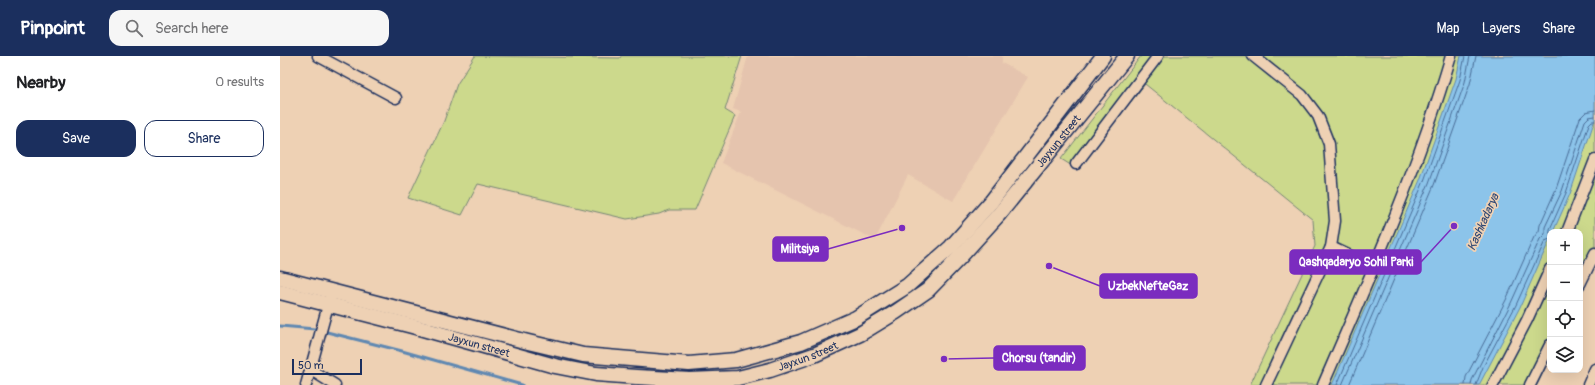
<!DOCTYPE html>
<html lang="en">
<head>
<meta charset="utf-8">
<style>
	body { margin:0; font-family:Pangolin,sans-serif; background:#f6f6f6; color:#202124 }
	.controls { position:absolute; right:12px; bottom:12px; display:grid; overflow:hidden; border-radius:8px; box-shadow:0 4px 16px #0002 }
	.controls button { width:36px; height:36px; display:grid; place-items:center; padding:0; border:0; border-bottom:1px solid #e0e0e0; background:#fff; color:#202124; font:20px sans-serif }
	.scale { position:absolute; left:12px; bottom:10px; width:70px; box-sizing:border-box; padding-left:4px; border:2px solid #1b2f5e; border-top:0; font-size:11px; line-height:14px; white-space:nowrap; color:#1b2f5e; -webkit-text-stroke:3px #eed1b4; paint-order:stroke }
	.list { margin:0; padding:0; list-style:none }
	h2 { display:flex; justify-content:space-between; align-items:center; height:52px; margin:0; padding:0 16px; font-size:17px }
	h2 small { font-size:13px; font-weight:400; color:#757577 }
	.actions { display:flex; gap:8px; padding:12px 16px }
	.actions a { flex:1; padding:9px 0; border:1px solid #1b2f5e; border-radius:12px; text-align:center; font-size:14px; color:#1b2f5e }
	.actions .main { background:#1b2f5e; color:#fff }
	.icon { flex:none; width:22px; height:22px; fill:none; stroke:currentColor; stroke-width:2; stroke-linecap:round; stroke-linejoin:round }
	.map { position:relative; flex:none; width:1315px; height:329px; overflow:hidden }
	header { display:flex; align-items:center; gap:24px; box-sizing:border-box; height:56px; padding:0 20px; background:#1b2f5e; color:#fff }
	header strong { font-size:19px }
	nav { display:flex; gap:22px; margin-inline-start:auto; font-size:14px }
	.search { width:280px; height:36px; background:#f6f6f6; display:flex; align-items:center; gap:10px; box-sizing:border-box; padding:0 14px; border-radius:12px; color:#757577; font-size:15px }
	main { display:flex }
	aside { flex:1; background:#fff }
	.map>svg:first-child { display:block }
	.built { fill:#e5c4ae }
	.green { fill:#ccd98c; stroke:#748475 }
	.water { fill:#8cc4ea; stroke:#5f88b2 }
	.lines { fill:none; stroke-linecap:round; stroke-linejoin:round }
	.shore { stroke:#486b96; stroke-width:1 }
	.stream { stroke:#5f88b2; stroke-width:3 }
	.minor-casing { stroke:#1b2f5e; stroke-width:13 }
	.highway-casing { stroke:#1b2f5e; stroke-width:17 }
	.minor { stroke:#eed1b4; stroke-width:10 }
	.highway { stroke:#eed1b4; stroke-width:14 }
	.labels { text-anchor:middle; stroke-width:3.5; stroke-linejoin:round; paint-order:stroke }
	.street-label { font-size:11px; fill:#1b2f5e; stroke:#eed1b4 }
	.water-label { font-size:12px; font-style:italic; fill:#2c4573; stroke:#eed1b4 }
	.leader { fill:none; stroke:#7b2cbf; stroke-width:1.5 }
	.callout-dot { fill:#7b2cbf; stroke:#eed1b4; stroke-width:1.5 }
	.callout { fill:#7b2cbf; stroke:#7b2cbf; stroke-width:1.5 }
	.callout-label { font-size:12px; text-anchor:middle; font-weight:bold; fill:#fff }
</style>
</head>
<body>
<header>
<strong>Pinpoint</strong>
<div class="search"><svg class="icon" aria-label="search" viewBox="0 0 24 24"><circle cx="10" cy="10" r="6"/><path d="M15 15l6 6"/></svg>Search here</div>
<nav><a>Map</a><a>Layers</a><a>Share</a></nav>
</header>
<main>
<aside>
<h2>Nearby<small>0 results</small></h2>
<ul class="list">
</ul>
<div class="actions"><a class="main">Save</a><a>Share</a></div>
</aside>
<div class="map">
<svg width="1315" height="329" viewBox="0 0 1315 329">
	<rect width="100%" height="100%" fill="#eed1b4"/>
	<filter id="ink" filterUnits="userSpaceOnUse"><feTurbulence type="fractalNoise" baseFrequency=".025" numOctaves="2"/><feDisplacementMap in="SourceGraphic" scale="8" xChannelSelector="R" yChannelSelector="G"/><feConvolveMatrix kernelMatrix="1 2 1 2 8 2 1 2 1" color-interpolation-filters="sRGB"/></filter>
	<g filter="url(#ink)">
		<polygon class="built" points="468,0 722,0 722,7 748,21 673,145 628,119 595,184 441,107 461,56 453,53"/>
		<g class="green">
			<polygon points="195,0 340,2 341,0 462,0 445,54 455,60 415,154 389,154 379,158 347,163 198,128 182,159 128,142 164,65 177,28"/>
			<polygon points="861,0 1315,0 1315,209 1300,240 1300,176 1270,176 1270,302 1257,329 970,329 1035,190 1033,164 865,28 797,113 781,103"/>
		</g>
		<polygon class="water" points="1181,0 1315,0 1315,63 1290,138 1273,176 1270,176 1270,183 1240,251 1199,329 1052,329 1140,124 1176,23"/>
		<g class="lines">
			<g class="shore">
				<polyline points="1270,177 1270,173 1286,137 1309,68 1312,65 1315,65"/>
				<polyline points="1057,329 1144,125 1180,24 1185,0"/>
				<polyline points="1062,329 1149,127 1185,26 1190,0"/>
				<polyline points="1069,329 1154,129 1190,28 1196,0"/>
				<polyline points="1185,329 1186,321 1226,244 1254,181 1259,175 1260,169 1276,133 1300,62 1306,56 1315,54"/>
				<polyline points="1191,329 1192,324 1231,247 1260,183 1265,178 1265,171 1282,135 1305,65 1309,61 1315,60"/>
				<polyline points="1196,329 1203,311 1236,249 1265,185 1270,183"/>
			</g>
			<polyline class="stream" points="0,270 35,273 122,295 242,329"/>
			<defs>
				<g id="minor">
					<polyline points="38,0 116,42"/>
					<polyline points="973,0 1022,39 1038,60 1049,88 1055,165 1051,191 986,329"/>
					<polyline points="796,108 878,0"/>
					<polyline points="1287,176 1315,104"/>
					<polyline points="1051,191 1094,211"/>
					<polyline points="1300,228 1315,197"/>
					<polyline points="31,314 55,329"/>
					<polyline points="26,329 50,242"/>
					<path d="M1043,329C1090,221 1138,113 1171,0"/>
					<polyline points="1213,329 1247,264 1270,213"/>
					<polyline points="1250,329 1270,289"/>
					<polyline points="1308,329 1315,313"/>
				</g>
				<g id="highway">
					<polyline points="0,222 248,286 303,299 409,308 456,304 521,286 576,262 627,230 671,191 711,146 823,0"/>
					<path id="s1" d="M0,236L132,270L275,310L316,318L356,321L410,324L458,322L490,314L534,299L580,278L616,256L648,234L681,200L720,157L847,0"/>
				</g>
			</defs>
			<use href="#minor" class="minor-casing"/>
			<use href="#highway" class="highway-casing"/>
			<use href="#minor" class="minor"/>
			<use href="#highway" class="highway"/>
		</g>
	</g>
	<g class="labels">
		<g class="street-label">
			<text dy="4" stroke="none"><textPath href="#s1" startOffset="878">Jayxun street</textPath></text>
			<text dy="4" stroke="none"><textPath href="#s1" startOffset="206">Jayxun street</textPath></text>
			<text dy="4" stroke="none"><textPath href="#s1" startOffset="542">Jayxun street</textPath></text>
		</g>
		<g class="water-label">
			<text transform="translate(1203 166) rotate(-66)" y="4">Kashkadarya</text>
		</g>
	</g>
	<path class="leader" d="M622 172L548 193M1174 170L1141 206M769 210L820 230M664 303L714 302"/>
	<g class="callout-dot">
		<circle cx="622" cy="172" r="4"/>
		<circle cx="1174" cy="170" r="4"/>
		<circle cx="769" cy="210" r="4"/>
		<circle cx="664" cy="303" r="4"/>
	</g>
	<g class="callout">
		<rect x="493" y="181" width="55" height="24" rx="4"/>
		<rect x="1010" y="194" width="131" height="24" rx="4"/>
		<rect x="820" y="218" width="97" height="24" rx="4"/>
		<rect x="714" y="290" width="91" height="24" rx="4"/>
	</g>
	<g class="callout-label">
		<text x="520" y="197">Militsiya</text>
		<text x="1076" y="210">Qashqadaryo Sohil Parki</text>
		<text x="868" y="234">UzbekNefteGaz</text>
		<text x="759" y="306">Chorsu (tandir)</text>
	</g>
</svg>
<div class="controls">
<button>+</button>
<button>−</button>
<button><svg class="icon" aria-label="locate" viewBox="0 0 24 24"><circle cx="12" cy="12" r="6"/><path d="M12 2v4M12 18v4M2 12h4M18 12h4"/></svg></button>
<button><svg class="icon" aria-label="layers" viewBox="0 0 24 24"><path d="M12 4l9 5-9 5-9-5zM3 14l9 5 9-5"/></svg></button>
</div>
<div class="scale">50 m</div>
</div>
</main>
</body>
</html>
